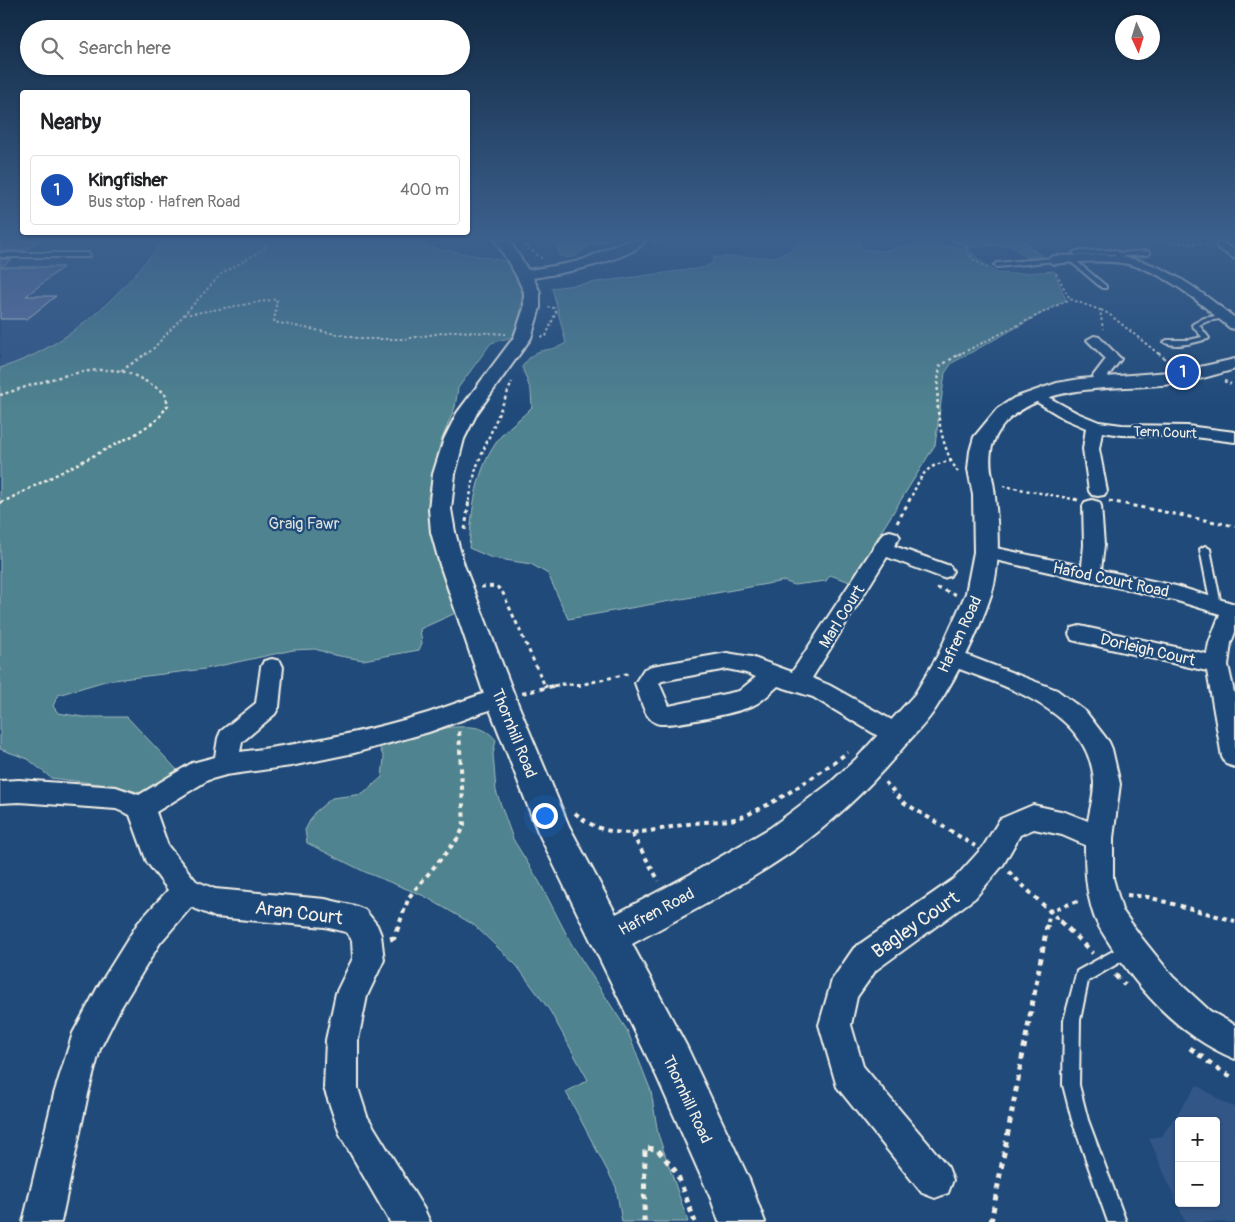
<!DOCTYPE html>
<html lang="en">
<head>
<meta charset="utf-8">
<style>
	body { margin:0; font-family:Pangolin,sans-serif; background:#f6f6f6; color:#202124 }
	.controls { position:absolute; right:15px; bottom:15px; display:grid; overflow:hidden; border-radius:5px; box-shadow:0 1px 4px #0004 }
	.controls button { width:45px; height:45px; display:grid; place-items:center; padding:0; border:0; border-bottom:1px solid #e0e0e0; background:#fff; color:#202124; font:25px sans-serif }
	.compass { position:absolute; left:1115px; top:15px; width:45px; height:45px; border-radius:50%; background:#fff; box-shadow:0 1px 4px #0004; rotate:176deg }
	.you { position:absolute; left:544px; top:815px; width:18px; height:18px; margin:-12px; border:4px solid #fff; border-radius:50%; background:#1a73e8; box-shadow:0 0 0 8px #1a73e833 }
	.badge { display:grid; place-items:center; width:32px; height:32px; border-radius:50%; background:#b45309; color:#fff; font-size:16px; font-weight:700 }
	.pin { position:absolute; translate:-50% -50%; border:2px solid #fff; box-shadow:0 1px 5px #0006 }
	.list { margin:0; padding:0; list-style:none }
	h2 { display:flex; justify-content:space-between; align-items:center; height:65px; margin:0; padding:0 20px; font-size:21px }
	h2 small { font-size:16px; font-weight:400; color:#757577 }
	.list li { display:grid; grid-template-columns:32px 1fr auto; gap:15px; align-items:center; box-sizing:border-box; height:70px; margin:0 10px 10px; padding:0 10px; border:1px solid #e0e0e0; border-radius:5px }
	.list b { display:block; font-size:19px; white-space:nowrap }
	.list p { margin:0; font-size:16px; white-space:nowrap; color:#757577 }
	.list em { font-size:16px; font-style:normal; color:#757577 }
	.icon { flex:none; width:28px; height:28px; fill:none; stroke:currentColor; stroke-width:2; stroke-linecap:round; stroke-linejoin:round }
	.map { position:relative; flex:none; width:1235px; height:1222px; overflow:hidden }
	.search { position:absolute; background:#fff; box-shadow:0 1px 4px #0004; left:20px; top:20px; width:450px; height:55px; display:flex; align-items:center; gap:12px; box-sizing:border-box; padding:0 18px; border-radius:28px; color:#757577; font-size:19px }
	.panel { position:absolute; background:#fff; box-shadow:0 1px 4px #0004; left:20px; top:90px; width:450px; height:145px; border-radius:5px }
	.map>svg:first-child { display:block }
	.built { fill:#335686; fill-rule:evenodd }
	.green { fill:#50838f; stroke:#a2babc }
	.building { fill:#6373a2; stroke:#f4f1e8 }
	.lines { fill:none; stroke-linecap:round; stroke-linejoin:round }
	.service-casing { stroke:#f4f1e8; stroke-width:4 }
	.minor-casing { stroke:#f4f1e8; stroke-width:4 }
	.tertiary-casing { stroke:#f4f1e8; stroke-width:4 }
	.path-far4 { stroke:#f4f1e8; stroke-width:2; stroke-dasharray:2.5 2.5; stroke-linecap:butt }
	.path-far3 { stroke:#f4f1e8; stroke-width:2.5; stroke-dasharray:3 3; stroke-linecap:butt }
	.path-far2 { stroke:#f4f1e8; stroke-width:3; stroke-dasharray:4 4; stroke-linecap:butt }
	.path-far1 { stroke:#f4f1e8; stroke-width:4; stroke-dasharray:4.5 4.5; stroke-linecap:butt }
	.path { stroke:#f4f1e8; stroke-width:5; stroke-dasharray:5.5 5.5; stroke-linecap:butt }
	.service { fill:#1f4a7a; fill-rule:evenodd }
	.minor { fill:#1f4a7a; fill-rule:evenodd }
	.tertiary { fill:#1f4a7a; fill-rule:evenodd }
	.labels { text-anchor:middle; stroke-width:4.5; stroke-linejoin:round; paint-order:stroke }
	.far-street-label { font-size:14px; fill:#f4f1e8; stroke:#1f4a7a }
	.park-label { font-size:16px; fill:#dbe0db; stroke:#1f4a7a }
	.street-label { font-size:16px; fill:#f4f1e8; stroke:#1f4a7a }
	.near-street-label { font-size:19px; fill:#f4f1e8; stroke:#1f4a7a }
</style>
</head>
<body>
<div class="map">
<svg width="1235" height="1222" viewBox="0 0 1235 1222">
	<rect width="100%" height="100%" fill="#1f4a7a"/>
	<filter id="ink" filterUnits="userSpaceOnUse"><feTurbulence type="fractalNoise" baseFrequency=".02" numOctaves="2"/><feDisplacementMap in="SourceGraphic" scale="10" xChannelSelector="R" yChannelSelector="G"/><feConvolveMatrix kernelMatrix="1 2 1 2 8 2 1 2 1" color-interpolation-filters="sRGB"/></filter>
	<g filter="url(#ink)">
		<g class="built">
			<polygon points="0,240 163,240 136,275 64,339 33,356 0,368"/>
			<path d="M1197,1085L1225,1103L1235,1107V1222H1185L1149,1138L1162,1136ZM1179,1121H1216V1203H1179Z"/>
		</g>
		<g class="green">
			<path d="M163,240H421L430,247L506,261L516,271L522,294L520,319L512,337L491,343L458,388L455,407L440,444L428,497L438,559L458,612L420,629L422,643L419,650L363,660L334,655L315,649L293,650L205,669L105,681L58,695L53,706L58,713L83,717H127L180,773L145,794L116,786L51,778L28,759L0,749V368C68,348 122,294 163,240Z"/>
			<path d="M550,240H612C605,241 598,242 591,245C579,250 578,262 559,256L558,250L554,241Z"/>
			<path d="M811,240H860V244L864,249L880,251L923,243L967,248L985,265L997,273L1010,274L1054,271L1066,300L952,363L945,373L935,445L850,582L830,575L826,581L794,585L784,581L568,619L548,574L531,564L492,558L469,548C472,509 475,469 501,436C510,425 523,417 532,407L531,391L522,367C540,342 544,356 566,343L552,288L702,268L712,264L714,257H774L788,252L795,244Z"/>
			<polygon points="954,240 1023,240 1028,247 1043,256 1027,258 1010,245 971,247"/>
			<path d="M451,727C469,727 483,724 496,740L493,754L496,791L513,839L540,883L572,945L627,1030L651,1091L658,1134L688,1222H622L616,1187L566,1092L588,1080L550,1011L517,966L474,925L424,896L365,872L307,843L305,830L314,813L332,798L363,794L382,777L384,758L378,744Z"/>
		</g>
		<g class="building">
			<polygon points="0,240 40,240 23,251 0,251"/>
			<polygon points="0,259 12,259 1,267 63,267 26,296 56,296 27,319 0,319"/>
		</g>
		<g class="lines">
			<defs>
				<g id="service">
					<polygon points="1115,250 1120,253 1147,251 1150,253 1147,255 1122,256 1122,260 1119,262 1116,260 1116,256 1114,254 1076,255 1073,253 1076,251"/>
					<polygon points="0,253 87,253 90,255 87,257 0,257"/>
					<polygon points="1053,258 1056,260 1055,261 997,267 994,265 997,263"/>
					<polygon points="1070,259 1074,259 1106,286 1106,288 1102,288 1070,261"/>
					<path d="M1223,315L1226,317L1225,318L1208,321L1199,325L1209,338L1208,339C1196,342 1175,349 1164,342L1167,340H1189L1202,337L1192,325L1193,324L1204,318Z"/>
					<polygon points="1205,546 1210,549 1221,605 1216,608 1211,605 1200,549"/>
					<polygon points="1129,942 1134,944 1136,949 1134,954 1088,981 1080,1020 1079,1085 1088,1120 1126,1222 1108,1222 1072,1120 1063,1085 1064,1020 1077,971"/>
				</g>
				<g id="minor">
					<polygon points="1222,243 1235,250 1235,259 1218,248 1216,246 1218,244"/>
					<path d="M1106,255C1160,258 1193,286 1235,318V329L1230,328C1198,302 1165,270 1122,263C1099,260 1076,262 1053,264L1047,260L1053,256Z"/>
					<polygon points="1094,336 1099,337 1121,359 1108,376 1111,384 1108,387 1098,387 1093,376 1106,359 1087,340"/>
					<polygon points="1037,391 1077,413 1099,422 1122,425 1187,426 1235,432 1235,442 1187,436 1122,435 1102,432 1099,449 1107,491 1104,495 1098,496 1092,495 1089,491 1083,449 1086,428 1065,419 1032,399 1029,396 1032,393"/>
					<polygon points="1092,500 1099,502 1101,506 1104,545 1101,570 1176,586 1235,604 1235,632 1231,643 1228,665 1235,697 1235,767 1226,764 1222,757 1207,671 1080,642 1072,640 1069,634 1072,628 1080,626 1207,654 1209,643 1220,614 1174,600 986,558 979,556 976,552 979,548 986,546 1082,566 1084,545 1083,506 1085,502"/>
					<path d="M890,531L897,533L900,537L894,546L950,566L953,571L950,576L943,578L887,557L812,678L829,685L906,728L909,735L906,742L897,745L888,742L813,697L778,686C771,692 763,701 754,705C742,712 667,728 656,723C643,717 640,695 635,683L644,669L652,666L727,653L751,657L792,672L883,533ZM727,669L746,673L756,677L739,691L669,706L659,683L662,681Z"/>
					<path d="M951,649L1057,690L1086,712L1109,742L1112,749L1120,784L1113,838V878L1122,910L1141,937L1173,977L1210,1011L1235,1025V1059C1182,1037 1141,994 1111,946C1105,936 1098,927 1094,916C1086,892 1085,870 1085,845L1062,835L1034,829L1020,835L1003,865L975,898L876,970L857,997L851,1025L863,1066L948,1167L953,1180L948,1193L935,1198L922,1193L837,1087L819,1025L832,980L854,948L955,878L983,847L1000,819L1033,805L1065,812L1088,821C1090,809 1094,795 1094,783C1091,709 1001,685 943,663L940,657L943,651Z"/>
					<path d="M272,659L280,661L283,667L279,707L275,714L242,742L240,752C304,744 366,732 428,713C452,705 476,696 500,688L508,691L512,697L508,703L429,732L354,753L291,766L226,775L208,780L156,812L168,846L196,881L215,889L325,899L355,906L365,910L377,925L381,935L384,960L367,996L358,1040V1088L367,1116L424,1209L430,1222H390L341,1137L324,1088L326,1040L336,993L353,958L352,940L346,932L325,927L215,917L191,907L160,943L120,1009L100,1049L88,1094L61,1222H23L54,1094L73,1033L98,987L138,923L168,890L147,862L130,815L116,809L19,802L0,803V781L19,780L116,787L139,795L192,763L215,757L218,738L221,731L256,703L261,667L264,661Z"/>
				</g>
				<path id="tertiary" d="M495,240H509L528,270C545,267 563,265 579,261C601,254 623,237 646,240C631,261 559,274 533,278L540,292V308L531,338L477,413L464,439L455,474L451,509L455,532L464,565L515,697L569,826L616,914L691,874L770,828L830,783L856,759L915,694L938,655L966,593L974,552L973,495L968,469L970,451L974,437L997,409L1014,398L1057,383L1080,379L1182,371L1235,359V369C1217,374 1199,380 1180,383C1126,391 1059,380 1013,416C1002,424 993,438 991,451C988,467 994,481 995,497C998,528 1001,565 991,595C978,634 958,674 936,708C928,721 916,733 906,744C873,784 836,820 794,850C743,886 686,914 632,944L687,1047L749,1179L765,1222H719L711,1199L657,1077L538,832L485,697L440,565L431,532L429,509L433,474L444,439L457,413L514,337L524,308V292L516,275Z"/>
			</defs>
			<use href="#service" class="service-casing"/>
			<use href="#minor" class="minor-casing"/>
			<use href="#tertiary" class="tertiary-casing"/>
			<g class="path-far4">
				<polyline points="951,240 968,247 965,249 974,260 987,268"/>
				<polyline points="1026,240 1034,250"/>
				<polyline points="1139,240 1209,245"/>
				<polyline points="654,243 661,240"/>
				<polyline points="524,245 543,259"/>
				<polyline points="1056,273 1070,299 1100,310 1103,329"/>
				<polyline points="1101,310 1109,314 1160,355"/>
				<polyline points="184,315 277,299 274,322 362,339 404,339 455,331 506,334"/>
				<polyline points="541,337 546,336 556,312 554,308 548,307"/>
				<polyline points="145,355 152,350 221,274 266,248 266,240"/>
				<polyline points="958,355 1070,299"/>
			</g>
			<g class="path-far3">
				<polyline points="1158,353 1169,362"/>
				<polyline points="121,371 147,353"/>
				<polyline points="1224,381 1231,384"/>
				<path d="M0,395C34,385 84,365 120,371C136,374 152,385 165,393L168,405L158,419L134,435L5,501"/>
				<path d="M951,461C937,429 935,400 940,366L961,353"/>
				<polyline points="1003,486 1078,500"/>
				<polyline points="469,501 476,468 512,382"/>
				<path d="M909,501C922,476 922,466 951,461L958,472"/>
			</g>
			<g class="path-far2">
				<polyline points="1074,499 1078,500"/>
				<polyline points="1109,501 1235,526"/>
				<polyline points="0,503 7,499"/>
				<polyline points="897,523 910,499"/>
				<polyline points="465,530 469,499"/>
				<polyline points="481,587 496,586 502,591 545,686"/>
				<polyline points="937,588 957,595"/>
				<polyline points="553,686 562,684 580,685 631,673"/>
			</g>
			<g class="path-far1">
				<polyline points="545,685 546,688"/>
				<polyline points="576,685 581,685"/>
				<polyline points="522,693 558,685"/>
				<polyline points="885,782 903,802 975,846"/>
				<path d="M575,813C613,846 651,829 695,823C710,821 731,822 744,816C783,799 814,777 848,752"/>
				<polyline points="632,834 659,881"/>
				<polyline points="1009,872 1061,922"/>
				<polyline points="1127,895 1148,897 1235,921"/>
				<polyline points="400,922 409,897 459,837 464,826 459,730"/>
				<polyline points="1048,922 1050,911 1081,900"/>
			</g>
			<g class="path">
				<polyline points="1060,921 1093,953"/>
				<polyline points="390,939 394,938 400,921"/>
				<polyline points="1115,975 1125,985"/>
				<polyline points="1190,1048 1222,1072 1235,1079"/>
				<polyline points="644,1222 645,1148 657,1149 677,1173 695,1222"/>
				<polyline points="991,1222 1048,921"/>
			</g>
			<use href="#service" class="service"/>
			<use href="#minor" class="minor"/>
			<use href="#tertiary" class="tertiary"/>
		</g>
	</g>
	<linearGradient id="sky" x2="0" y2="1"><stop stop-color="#112943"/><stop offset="0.58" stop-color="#3c608d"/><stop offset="1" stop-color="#3c608d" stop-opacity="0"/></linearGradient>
	<rect width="1235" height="411" fill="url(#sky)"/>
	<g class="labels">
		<g class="far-street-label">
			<text transform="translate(1165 432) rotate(2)" y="5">Tern Court</text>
		</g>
		<g class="park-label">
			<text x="304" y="529">Graig Fawr</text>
		</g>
		<g class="street-label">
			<text transform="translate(1111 579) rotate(12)" y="6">Hafod Court Road</text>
			<text transform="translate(841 616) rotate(-58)" y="6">Marl Court</text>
			<text transform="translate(959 634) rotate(-65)" y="6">Hafren Road</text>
			<text transform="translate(1148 649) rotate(13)" y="6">Dorleigh Court</text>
			<text transform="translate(515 733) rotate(68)" y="6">Thornhill Road</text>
			<text transform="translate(656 911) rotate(-28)" y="6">Hafren Road</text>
			<text transform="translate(688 1099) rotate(65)" y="6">Thornhill Road</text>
		</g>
		<g class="near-street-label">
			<text transform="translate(299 912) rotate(7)" y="7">Aran Court</text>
			<text transform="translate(915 924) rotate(-35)" y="7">Bagley Court</text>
		</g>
	</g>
</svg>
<div class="controls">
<button>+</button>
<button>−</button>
</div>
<svg class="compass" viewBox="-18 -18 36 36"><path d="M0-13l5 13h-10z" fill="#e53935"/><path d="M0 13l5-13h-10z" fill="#757577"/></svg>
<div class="you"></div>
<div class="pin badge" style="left:1183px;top:372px;background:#1a4fb4">1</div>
<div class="search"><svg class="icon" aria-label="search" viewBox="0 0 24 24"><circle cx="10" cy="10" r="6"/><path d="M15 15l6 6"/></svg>Search here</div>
<section class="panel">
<h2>Nearby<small></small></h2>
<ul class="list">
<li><span class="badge" style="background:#1a4fb4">1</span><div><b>Kingfisher</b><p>Bus stop · Hafren Road</p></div><em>400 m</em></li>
</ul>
</section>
</div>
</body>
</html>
